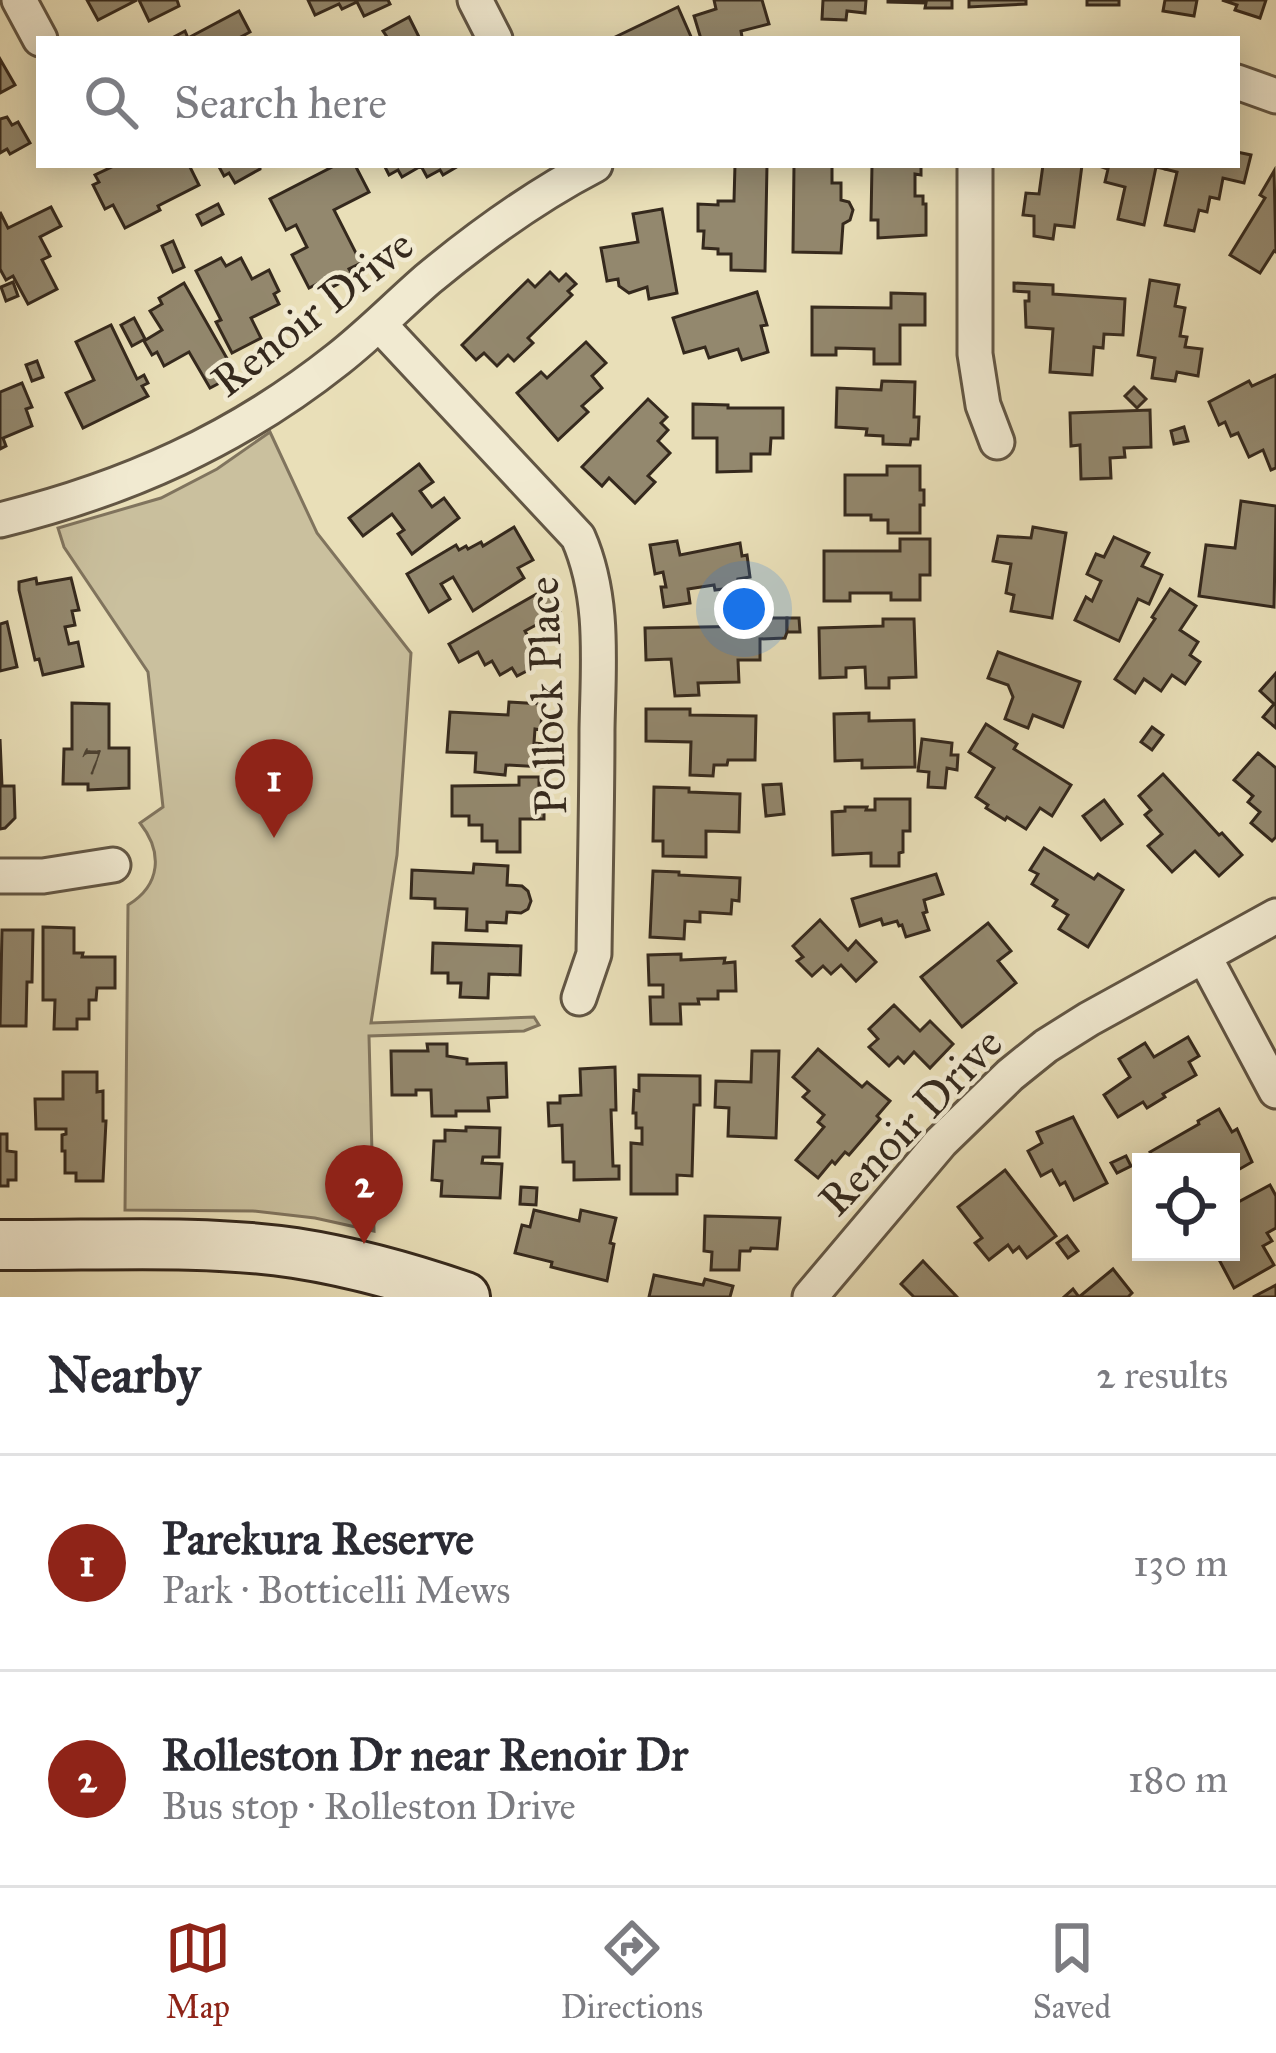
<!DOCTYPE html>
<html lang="en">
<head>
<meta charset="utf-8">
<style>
	body { margin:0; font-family:"IM FELL Great Primer",serif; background:#f2f2f3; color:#2b2b33 }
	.controls { position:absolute; right:36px; bottom:36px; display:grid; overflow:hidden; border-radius:0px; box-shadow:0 6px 30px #0003 }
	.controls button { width:108px; height:108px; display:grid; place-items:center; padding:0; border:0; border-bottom:3px solid #e1e1e2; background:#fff; color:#2b2b33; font:60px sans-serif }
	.you { position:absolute; left:744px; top:609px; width:42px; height:42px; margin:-30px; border:9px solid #fff; border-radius:50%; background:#1a73e8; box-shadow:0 0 0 18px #1a73e833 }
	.badge { display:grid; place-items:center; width:78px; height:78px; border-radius:50%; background:#8f2418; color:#fff; font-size:39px; font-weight:700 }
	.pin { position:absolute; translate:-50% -99px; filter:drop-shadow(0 3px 6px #0008) }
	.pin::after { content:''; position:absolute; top:63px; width:42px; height:36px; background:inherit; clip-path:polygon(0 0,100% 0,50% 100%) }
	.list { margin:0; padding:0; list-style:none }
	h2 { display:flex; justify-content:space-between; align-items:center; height:156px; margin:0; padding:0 48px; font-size:51px }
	h2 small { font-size:39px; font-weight:400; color:#7c7c81 }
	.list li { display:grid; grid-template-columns:78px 1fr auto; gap:36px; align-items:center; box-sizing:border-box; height:216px; padding:0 48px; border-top:3px solid #e1e1e2 }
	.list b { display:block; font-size:45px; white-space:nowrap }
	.list p { margin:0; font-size:39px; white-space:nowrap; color:#7c7c81 }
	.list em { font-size:39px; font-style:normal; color:#7c7c81 }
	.icon { flex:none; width:66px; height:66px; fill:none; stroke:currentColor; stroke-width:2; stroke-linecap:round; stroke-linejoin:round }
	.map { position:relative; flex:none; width:1276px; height:1297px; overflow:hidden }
	.search { position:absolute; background:#fff; box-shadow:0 6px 30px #0003; left:36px; right:36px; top:36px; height:132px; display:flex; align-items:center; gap:30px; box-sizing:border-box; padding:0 42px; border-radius:0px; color:#7c7c81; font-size:45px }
	.sheet { height:588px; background:#fff }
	nav { display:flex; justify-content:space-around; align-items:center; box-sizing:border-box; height:168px; border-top:3px solid #e1e1e2; background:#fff; font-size:33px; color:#7c7c81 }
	nav a { display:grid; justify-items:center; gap:6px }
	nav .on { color:#8f2418 }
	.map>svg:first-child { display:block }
	.green { fill:#cac09e; stroke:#80745e; stroke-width:3 }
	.building { fill:#93886e; stroke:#35291d; stroke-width:3 }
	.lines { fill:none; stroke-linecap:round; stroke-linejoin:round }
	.minor-casing { stroke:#625644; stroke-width:39 }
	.secondary-casing { stroke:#35291d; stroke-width:54 }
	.minor { stroke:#f1ead1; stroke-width:33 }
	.secondary { stroke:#f1ead1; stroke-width:48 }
	.labels { text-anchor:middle; stroke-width:9; stroke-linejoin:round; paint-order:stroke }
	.number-label { font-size:39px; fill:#4c4131 }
	.street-label { font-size:45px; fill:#35291d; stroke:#f1ead1 }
</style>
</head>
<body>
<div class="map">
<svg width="1276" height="1297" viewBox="0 0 1276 1297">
	<rect width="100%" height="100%" fill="#e9dfb8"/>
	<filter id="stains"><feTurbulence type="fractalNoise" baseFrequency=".00167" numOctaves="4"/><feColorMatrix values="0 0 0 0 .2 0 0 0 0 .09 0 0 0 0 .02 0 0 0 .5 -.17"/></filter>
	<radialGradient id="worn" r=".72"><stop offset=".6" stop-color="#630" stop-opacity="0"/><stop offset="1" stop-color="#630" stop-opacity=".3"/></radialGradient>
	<path class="green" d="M270,432L317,533L411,653L397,855L371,1023L534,1017L539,1025L524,1031L369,1036L374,1231L315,1218L253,1211L125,1210L128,905C161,885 163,852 140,823L163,807L148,672L64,547L58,528L161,498L217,469Z"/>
	<g class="building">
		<polygon points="87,0 137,0 98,20"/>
		<polygon points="139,0 177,0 179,6 149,21"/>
		<polygon points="308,0 388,0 390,4 364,16 357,2 342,9 339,4 315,15"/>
		<polygon points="714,0 762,0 769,24 741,31 742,37 734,39 701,39 694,16 716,9"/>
		<polygon points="823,0 866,0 865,13 847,11 846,20 822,19"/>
		<polygon points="888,0 952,0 952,8 925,8 926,3 888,2"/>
		<polygon points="969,0 1026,0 1026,4 969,7"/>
		<rect x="1087" y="0" width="32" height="5"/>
		<polygon points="1165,0 1197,0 1194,16 1163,11"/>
		<polygon points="1222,0 1266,0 1260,18 1235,10 1237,5"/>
		<polygon points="678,7 692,39 611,39"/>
		<polygon points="239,11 250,32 237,39 170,39 185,31 188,38"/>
		<polygon points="409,17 420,39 383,39 387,37 383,31"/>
		<polygon points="0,59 15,85 0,93"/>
		<polygon points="7,117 12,125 18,122 30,143 10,154 7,149 0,153 0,119"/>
		<polygon points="1237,152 1251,155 1244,183 1223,178 1219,199 1210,197 1207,212 1199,210 1194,231 1165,225 1177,172 1165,169 1165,165 1237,165"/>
		<polygon points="116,165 189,165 199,185 158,206 160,210 125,228 113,205 105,209 93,185 99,182 95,175"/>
		<polygon points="218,165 260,165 260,169 235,183 229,173 224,176"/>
		<polygon points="336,165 355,165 369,192 334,210 361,263 349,269 353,276 329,289 325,280 309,288 292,255 307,247 296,225 286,230 270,199"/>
		<polygon points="384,165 460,165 443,175 440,170 427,177 421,166 402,177 398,170 389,175"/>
		<polygon points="735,165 767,165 765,271 731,270 731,254 718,254 718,249 703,248 704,231 698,231 698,204 718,205 718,201 734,201"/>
		<polygon points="794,165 832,165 832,183 841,183 841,200 849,202 853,210 850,220 843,224 841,253 793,252"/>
		<polygon points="872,165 921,165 921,175 915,174 915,196 923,196 923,204 926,204 926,235 878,238 878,220 871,220"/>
		<polygon points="1043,165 1082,165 1074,227 1055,225 1053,239 1034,236 1034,216 1023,215 1026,193 1039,194"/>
		<polygon points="1096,165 1165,165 1165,169 1156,167 1144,225 1118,219 1125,187 1105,182 1108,169"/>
		<polygon points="1274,171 1276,252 1274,251 1260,273 1230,255 1265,198 1260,195"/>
		<polygon points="218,204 223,214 202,225 197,215"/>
		<polygon points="51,207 61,226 40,237 50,256 42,260 57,289 28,304 13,276 6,280 0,269 0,212 8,228"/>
		<polygon points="662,209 677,293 649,299 647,287 629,293 619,286 618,279 607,281 601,248 638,242 633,214"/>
		<polygon points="173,241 184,267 173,272 162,246"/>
		<polygon points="221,258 226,266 241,258 252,279 269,270 279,291 274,294 279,304 251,318 261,338 232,353 216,322 221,320 196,271"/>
		<polygon points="550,272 559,281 566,274 576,284 568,291 572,295 528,338 533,343 514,361 508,355 497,366 484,353 476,360 462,345 528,280 535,287"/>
		<polygon points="1150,280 1179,285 1175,306 1185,308 1180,336 1187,337 1185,347 1202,349 1198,376 1177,372 1175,381 1152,378 1155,358 1138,355"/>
		<polygon points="13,282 18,296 6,301 1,287"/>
		<polygon points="184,283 229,362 224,365 231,377 210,388 189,352 164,366 157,352 152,355 144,341 162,330 150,311 162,304 159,298"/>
		<polygon points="1014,283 1053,285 1053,294 1125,299 1123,335 1104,334 1103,348 1094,347 1092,375 1050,372 1053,329 1026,327 1025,301 1029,301 1029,292 1014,291"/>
		<polygon points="757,292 767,325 761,326 768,352 742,360 738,349 709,358 705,347 684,353 673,318"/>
		<polygon points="891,293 925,294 925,325 900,325 900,364 874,364 874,349 836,348 836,355 812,355 812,307 891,308"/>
		<polygon points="134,318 145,339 132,346 121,325"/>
		<polygon points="111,325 137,379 144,375 148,383 142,386 148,396 83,428 66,393 94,380 76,342"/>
		<polygon points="586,342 606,363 592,376 602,388 582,406 588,412 558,440 517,393 541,372 547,378"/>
		<polygon points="37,361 43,377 32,381 26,365"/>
		<polygon points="1276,375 1276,468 1271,470 1263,450 1249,457 1238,433 1231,436 1225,422 1219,425 1209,402 1249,381 1252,386"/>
		<polygon points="882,381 915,382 914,417 919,417 918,439 911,439 910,445 883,444 883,436 866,435 867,429 836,427 837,388 881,390"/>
		<polygon points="22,383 32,407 26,409 32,426 3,438 6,446 0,449 0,392"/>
		<polygon points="1134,387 1146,399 1137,408 1125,396"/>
		<polygon points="648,399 667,417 661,423 668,430 658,441 670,453 648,476 655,482 635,503 609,478 602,486 582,467"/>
		<polygon points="693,404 728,405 728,408 783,408 783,438 771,438 770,454 751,454 751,471 717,472 717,438 693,438"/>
		<polygon points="1150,410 1151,447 1124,448 1125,457 1110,458 1111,478 1081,479 1080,445 1071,446 1070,413"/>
		<polygon points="1184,427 1188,441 1174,444 1171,431"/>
		<polygon points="419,464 433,482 420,491 432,507 444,498 459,518 412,554 398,534 404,530 392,514 363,536 349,518"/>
		<polygon points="887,466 920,466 920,490 924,490 924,505 920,505 920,533 888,533 888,520 871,520 871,515 845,515 845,475 887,475"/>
		<polygon points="1241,501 1276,506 1274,607 1199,596 1206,545 1235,548"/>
		<polygon points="514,527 533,560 518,568 524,578 473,611 453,577 441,584 450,599 429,612 407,574 456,545 459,550 466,546 468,549 481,542 483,546"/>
		<polygon points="1033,527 1066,533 1052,618 1011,611 1014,595 1006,593 1011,564 993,561 998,536 1031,538"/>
		<polygon points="1114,537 1149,553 1142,566 1162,575 1149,604 1138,599 1119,641 1075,620 1086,597 1092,601 1101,581 1087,574 1096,554 1104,557"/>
		<polygon points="900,539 930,539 930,575 920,575 920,600 891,600 891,593 850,593 850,601 824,601 824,551 900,551"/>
		<polygon points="677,541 680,555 740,543 742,556 747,555 750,577 738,579 739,587 715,590 714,585 688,589 690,603 664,607 661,587 666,587 663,572 655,574 650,545"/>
		<polygon points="36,578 37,584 71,578 79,610 72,611 75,625 65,627 69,644 78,642 83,666 43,675 39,659 35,660 19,590 19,582"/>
		<polygon points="547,588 560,612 525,631 542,663 517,676 512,668 500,675 492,661 485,665 478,652 459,662 449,644"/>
		<polygon points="1170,589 1196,606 1180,630 1198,642 1190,655 1200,662 1185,684 1172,675 1161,691 1144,679 1135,693 1115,679 1155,619 1152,617"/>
		<polygon points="757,618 787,618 787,632 785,638 760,639 760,660 738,660 739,682 698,683 699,695 675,696 671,659 646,660 645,628 757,626"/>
		<polygon points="787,618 799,618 800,632 787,632"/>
		<polygon points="883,619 914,619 916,677 889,678 889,688 866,688 865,667 846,668 846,677 820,678 819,628 883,626"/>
		<polygon points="7,622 17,667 0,671 0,624"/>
		<polygon points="998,652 1080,682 1063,727 1033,715 1028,728 1005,719 1013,697 1008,685 988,678"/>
		<polygon points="1276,673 1276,728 1263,717 1274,704 1260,691"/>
		<polygon points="509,702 542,704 541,730 535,729 534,743 545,744 543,767 506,765 505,775 475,772 476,753 447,752 450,712 508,715"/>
		<polygon points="72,703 109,704 109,748 129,748 129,788 88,790 88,784 63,784 64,749 72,749"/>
		<polygon points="646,709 690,709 690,715 756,716 755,760 728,760 727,765 714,765 713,776 690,775 691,742 646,741"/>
		<polygon points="869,713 869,721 914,720 915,767 862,768 862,760 835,761 834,714"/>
		<polygon points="986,724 1017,744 1014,749 1071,785 1052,816 1040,808 1026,829 1007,817 1005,820 986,808 988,805 976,797 994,768 969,752"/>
		<polygon points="1152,727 1163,735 1152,750 1141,742"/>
		<polygon points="0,739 2,786 14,786 15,818 5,828 0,829"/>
		<polygon points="922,739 952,743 951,755 958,755 957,770 947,768 945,788 928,787 929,772 918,771"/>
		<polygon points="1258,753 1276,768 1276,837 1272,841 1251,823 1260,812 1248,802 1253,796 1234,780"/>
		<polygon points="1163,774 1219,835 1222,833 1242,855 1219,876 1195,851 1172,872 1148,846 1162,834 1145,815 1151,810 1139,796"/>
		<polygon points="519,777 539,777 539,785 544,785 544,819 520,819 520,852 497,852 497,841 482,841 482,825 469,825 469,816 452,816 452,786 519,785"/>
		<polygon points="781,784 784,814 766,816 763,785"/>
		<polygon points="654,787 689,788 689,792 740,794 739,832 706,831 706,857 663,856 663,841 653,841"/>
		<polygon points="875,799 910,799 910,831 903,831 903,852 899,853 899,866 871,866 871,853 833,855 832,812 845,811 845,807 867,807 866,810 875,810"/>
		<polygon points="1104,800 1122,824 1101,840 1083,816"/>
		<polygon points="1044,848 1094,879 1098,874 1123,890 1088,947 1059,929 1068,915 1053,906 1057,900 1032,884 1038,874 1030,870"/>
		<polygon points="474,864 508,866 507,885 522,886 528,891 531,901 528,909 521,913 507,912 506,923 487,922 487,931 466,930 467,909 435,908 435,899 411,898 412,870 473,873"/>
		<polygon points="653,871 679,872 679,875 740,878 739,901 732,900 731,914 700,912 700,922 685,921 684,939 650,937"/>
		<polygon points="936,874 943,894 924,900 927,912 923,913 929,930 906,937 902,925 899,926 897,921 883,925 881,919 860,926 852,899"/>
		<polygon points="820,920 848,950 856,941 876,962 856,981 841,965 831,974 823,966 812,976 797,961 803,957 793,946"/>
		<polygon points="988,923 1011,951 998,961 1016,983 962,1027 921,977"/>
		<polygon points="43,927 74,928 74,953 83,953 82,957 115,957 115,988 97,988 96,1000 89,1000 89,1019 77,1019 77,1029 54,1029 55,1000 43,1000"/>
		<polygon points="2,930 33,930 32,982 27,982 26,1026 0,1026"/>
		<polygon points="433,943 521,946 520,975 489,974 488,998 460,997 461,983 448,983 448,973 432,973"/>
		<polygon points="681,954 681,960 725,958 724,963 735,962 736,991 718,991 718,999 698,999 699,1004 680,1004 681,1024 651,1024 650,997 663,997 663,985 649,985 648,955"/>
		<polygon points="894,1005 920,1031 930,1021 953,1044 930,1068 914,1052 904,1063 898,1057 889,1066 869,1047 878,1039 869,1029"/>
		<polygon points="1188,1037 1199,1056 1189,1062 1196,1075 1163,1094 1165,1097 1147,1108 1143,1102 1118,1117 1104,1095 1130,1077 1119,1059 1145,1043 1154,1057"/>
		<polygon points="427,1044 447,1044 447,1056 467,1059 467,1064 506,1063 507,1097 488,1098 489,1111 456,1111 456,1116 432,1116 431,1090 416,1090 416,1095 392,1095 391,1051 428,1051"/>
		<polygon points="818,1049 862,1087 867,1082 890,1101 877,1116 880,1119 849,1155 845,1152 835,1164 832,1161 818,1178 796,1160 824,1127 818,1122 824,1115 803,1097 809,1091 793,1077"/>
		<polygon points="752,1051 779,1051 776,1138 728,1136 729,1108 715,1107 716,1081 751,1082"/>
		<polygon points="615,1067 616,1110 611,1110 613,1166 619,1166 619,1179 574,1180 574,1162 563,1162 562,1125 549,1126 548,1103 560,1103 560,1096 581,1095 580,1069"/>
		<polygon points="63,1072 97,1072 97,1092 103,1091 103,1121 106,1121 103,1181 76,1181 76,1173 65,1173 65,1151 62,1151 62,1135 66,1134 66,1129 36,1129 35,1099 63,1099"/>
		<polygon points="639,1075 700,1076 700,1105 694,1105 692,1176 677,1175 677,1194 631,1194 631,1143 642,1144 642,1128 636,1128 636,1113 633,1113 634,1090 639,1091"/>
		<polygon points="1219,1109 1232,1132 1237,1129 1252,1162 1231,1174 1231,1162 1210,1162 1209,1160 1205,1162 1155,1162 1150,1152 1199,1124 1198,1121"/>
		<polygon points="1073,1117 1107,1183 1074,1200 1065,1182 1060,1185 1052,1170 1041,1176 1028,1151 1042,1143 1037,1132"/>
		<polygon points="466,1127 500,1128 499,1157 483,1157 482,1163 502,1164 500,1198 441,1196 442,1181 432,1180 434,1141 445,1141 445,1130 466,1131"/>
		<polygon points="0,1134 7,1134 7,1151 16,1152 16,1180 8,1180 8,1186 0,1186"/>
		<polygon points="1126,1156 1131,1166 1117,1173 1111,1163"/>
		<polygon points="1005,1170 1056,1236 1027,1258 1019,1247 1013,1252 1008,1245 989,1260 975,1243 982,1238 958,1207"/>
		<polygon points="1270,1185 1276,1196 1276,1228 1267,1233 1272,1241 1263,1246 1274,1265 1234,1288 1215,1252 1231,1252 1231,1206"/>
		<polygon points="521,1187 537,1188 536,1205 520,1204"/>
		<polygon points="534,1210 579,1221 581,1210 616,1218 610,1243 614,1244 607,1281 551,1267 552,1262 515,1253 522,1225 530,1227"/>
		<polygon points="705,1216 780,1218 777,1249 751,1248 750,1251 740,1251 739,1270 711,1270 712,1252 704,1251"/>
		<polygon points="1067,1236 1078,1251 1068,1258 1057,1243"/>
		<polygon points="923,1261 957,1297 914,1297 901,1284"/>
		<polygon points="1113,1269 1132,1293 1128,1297 1064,1297 1073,1289 1079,1297"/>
		<polygon points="654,1275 703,1285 705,1279 733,1286 730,1297 649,1297"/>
		<polygon points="1276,1285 1276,1297 1253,1297"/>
	</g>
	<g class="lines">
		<defs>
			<g id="minor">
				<polyline points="19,0 40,39"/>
				<polyline points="475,0 495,39"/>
				<polyline points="1237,82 1276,96"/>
				<polyline points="975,165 975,354 983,405 997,442"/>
				<path d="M380,325L578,537C605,598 598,665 597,730C597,805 595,880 594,954L579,998"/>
				<path d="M0,520C126,489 236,440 338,359C370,334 398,305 428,279C480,236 535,196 595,165"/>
				<polyline points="0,876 43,876 113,865"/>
				<polyline points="1204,956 1276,1091"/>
				<polyline points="810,1297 941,1142 1010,1075 1046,1046 1089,1019 1276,916"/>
			</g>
			<path id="secondary" d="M0,1245C97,1246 199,1239 295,1253C353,1262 410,1278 465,1297"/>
		</defs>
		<use href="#minor" class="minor-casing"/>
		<use href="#secondary" class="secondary-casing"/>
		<use href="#minor" class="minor"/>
		<use href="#secondary" class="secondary"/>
	</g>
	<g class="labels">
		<g class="number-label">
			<text x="92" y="768">7</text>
		</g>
		<g class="street-label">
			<text transform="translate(312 312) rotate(-38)" y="16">Renoir Drive</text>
			<text transform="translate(546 696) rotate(-92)" y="16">Pollock Place</text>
			<text transform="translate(910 1121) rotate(-46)" y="16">Renoir Drive</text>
		</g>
	</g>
	<rect width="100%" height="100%" filter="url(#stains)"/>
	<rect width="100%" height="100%" fill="url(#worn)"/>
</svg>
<div class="controls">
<button><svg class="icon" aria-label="locate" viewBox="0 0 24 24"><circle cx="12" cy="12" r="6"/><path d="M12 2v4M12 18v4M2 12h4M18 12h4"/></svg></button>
</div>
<div class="you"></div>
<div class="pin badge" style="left:274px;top:838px">1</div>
<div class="pin badge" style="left:364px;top:1244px">2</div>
<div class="search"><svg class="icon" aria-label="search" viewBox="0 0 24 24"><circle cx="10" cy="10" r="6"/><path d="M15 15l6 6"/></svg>Search here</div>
</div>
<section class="sheet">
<h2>Nearby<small>2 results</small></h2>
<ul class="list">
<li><span class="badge">1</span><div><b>Parekura Reserve</b><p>Park · Botticelli Mews</p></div><em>130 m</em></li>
<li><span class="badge">2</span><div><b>Rolleston Dr near Renoir Dr</b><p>Bus stop · Rolleston Drive</p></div><em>180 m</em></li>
</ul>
</section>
<nav>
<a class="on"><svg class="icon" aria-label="map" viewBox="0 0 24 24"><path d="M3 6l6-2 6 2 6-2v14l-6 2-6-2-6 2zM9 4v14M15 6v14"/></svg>Map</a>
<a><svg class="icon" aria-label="directions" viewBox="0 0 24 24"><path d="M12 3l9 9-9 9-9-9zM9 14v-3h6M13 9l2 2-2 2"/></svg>Directions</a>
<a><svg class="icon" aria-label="saved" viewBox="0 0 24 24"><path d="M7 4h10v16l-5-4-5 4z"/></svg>Saved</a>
</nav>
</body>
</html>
